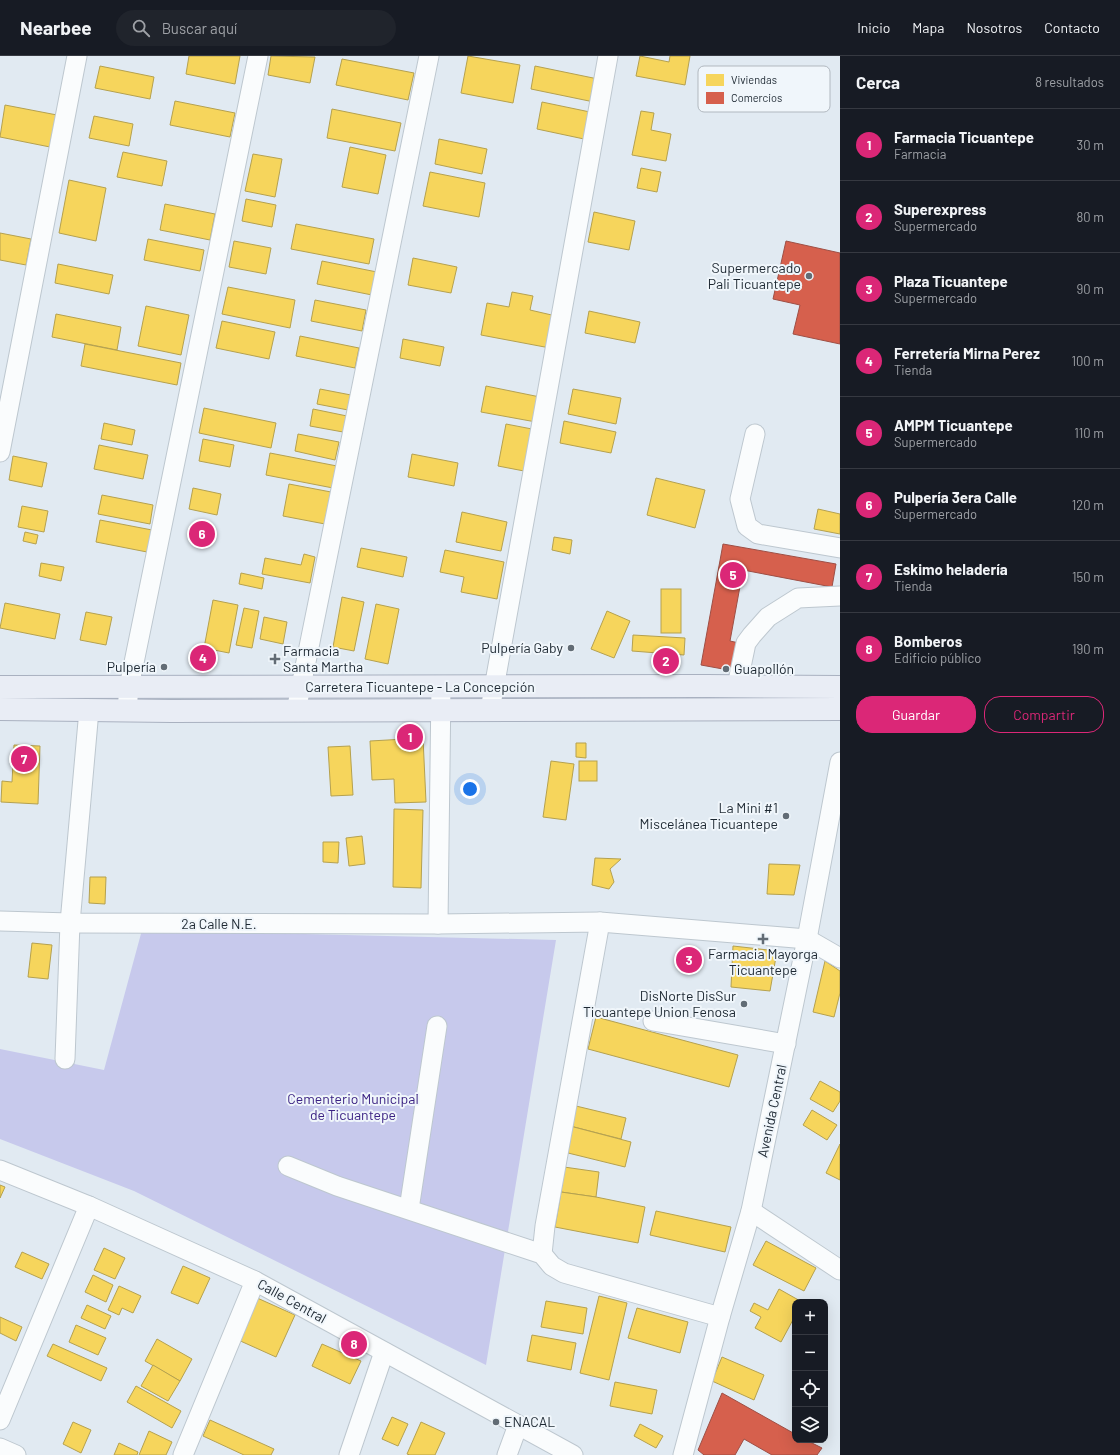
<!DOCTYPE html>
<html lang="es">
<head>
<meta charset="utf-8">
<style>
	body { margin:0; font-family:Barlow,sans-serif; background:#20242c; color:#f1f3f6 }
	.controls { position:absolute; right:12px; bottom:12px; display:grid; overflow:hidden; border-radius:8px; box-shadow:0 4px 16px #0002 }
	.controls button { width:36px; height:36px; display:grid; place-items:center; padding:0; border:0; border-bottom:1px solid #363941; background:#171b24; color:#f1f3f6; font:20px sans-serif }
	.you { position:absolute; left:470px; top:733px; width:14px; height:14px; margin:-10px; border:3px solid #fff; border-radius:50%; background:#1a73e8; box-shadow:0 0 0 6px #1a73e833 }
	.badge { display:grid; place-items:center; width:26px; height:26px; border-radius:50%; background:#db2777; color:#fff; font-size:13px; font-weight:700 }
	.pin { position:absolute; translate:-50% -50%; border:2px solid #fff; box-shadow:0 1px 4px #0006 }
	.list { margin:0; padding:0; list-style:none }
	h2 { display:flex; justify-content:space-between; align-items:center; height:52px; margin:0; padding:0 16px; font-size:17px }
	h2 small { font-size:13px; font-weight:400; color:#9ea1a6 }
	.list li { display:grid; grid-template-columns:26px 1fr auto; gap:12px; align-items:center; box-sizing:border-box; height:72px; padding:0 16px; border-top:1px solid #363941 }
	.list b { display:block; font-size:15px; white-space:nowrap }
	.list p { margin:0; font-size:13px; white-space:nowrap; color:#9ea1a6 }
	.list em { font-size:13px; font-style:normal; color:#9ea1a6 }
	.actions { display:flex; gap:8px; padding:12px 16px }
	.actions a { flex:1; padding:9px 0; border:1px solid #db2777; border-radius:16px; text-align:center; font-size:14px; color:#db2777 }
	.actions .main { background:#db2777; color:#fff }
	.icon { flex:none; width:22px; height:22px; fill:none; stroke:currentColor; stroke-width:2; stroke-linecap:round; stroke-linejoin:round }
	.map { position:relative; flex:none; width:840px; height:1399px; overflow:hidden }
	header { display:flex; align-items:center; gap:24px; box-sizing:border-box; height:56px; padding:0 20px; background:#171b24; border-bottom:1px solid #363941 }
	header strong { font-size:19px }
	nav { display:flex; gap:22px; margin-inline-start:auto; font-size:14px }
	.search { width:280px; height:36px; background:#20242c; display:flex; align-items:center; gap:10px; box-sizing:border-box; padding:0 14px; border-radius:22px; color:#9ea1a6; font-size:15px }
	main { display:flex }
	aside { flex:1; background:#171b24 }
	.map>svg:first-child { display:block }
	.green { fill:#c7c9ec }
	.homes { fill:#f6d55c; stroke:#b5a14f }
	.shops { fill:#d6604d; stroke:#9e4f45 }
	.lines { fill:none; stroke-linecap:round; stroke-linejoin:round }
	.minor-casing { stroke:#bdc7cf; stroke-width:21 }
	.major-casing { stroke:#a9b1c0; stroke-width:24 }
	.minor { stroke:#fafcfd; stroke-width:19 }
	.major { stroke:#e9edf5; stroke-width:22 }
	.poi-dot { fill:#626c75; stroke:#f0f6fb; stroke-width:1.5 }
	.labels { text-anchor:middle; stroke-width:4; stroke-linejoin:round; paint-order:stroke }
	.poi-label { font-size:14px; fill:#1d2832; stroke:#f0f6fb; text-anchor:end }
	.street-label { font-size:14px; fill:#1d2832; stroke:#f0f6fb }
	.park-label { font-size:14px; fill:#3b2283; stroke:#f0f6fb }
	.key { fill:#f0f6fb; stroke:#b1b8bf; stroke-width:1 }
	.key-label { font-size:11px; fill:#1d2832 }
</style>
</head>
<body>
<header>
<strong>Nearbee</strong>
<div class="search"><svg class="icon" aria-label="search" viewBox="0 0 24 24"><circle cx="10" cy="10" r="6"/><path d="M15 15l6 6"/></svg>Buscar aquí</div>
<nav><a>Inicio</a><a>Mapa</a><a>Nosotros</a><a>Contacto</a></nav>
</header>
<main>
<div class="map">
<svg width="840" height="1399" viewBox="0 0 840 1399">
	<rect width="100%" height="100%" fill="#e1eaf2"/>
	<polygon class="green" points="142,874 556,884 486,1309 134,1135 0,1083 0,993 104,1014"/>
	<g class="homes">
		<polygon points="189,0 240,0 235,28 186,18"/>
		<polygon points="271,0 315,1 310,27 268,19"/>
		<polygon points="468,0 520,9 513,47 461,37"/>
		<polygon points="640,0 669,6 670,0 690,0 685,29 636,20"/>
		<polygon points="342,3 414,17 408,44 336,29"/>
		<polygon points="100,10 154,21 150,43 95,32"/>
		<polygon points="535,10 598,23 594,46 531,33"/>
		<polygon points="175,45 235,57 230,81 170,69"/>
		<polygon points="542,46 590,56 584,83 537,73"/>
		<polygon points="5,49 57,59 50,91 0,81"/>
		<polygon points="332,53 401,67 395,95 327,82"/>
		<polygon points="641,55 654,57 651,74 671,78 666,105 632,99"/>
		<polygon points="94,60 133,68 129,90 89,82"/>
		<polygon points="439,83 487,93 482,118 435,108"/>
		<polygon points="350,91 386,99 378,138 342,131"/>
		<polygon points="123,96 167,105 162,130 117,121"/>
		<polygon points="253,98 282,103 275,141 245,135"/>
		<polygon points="641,112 661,116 657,136 637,132"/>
		<polygon points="430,116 485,127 479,161 423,150"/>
		<polygon points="69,124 106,132 96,185 59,177"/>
		<polygon points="246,143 276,149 272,171 242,165"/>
		<polygon points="165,148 215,158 210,184 160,174"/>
		<polygon points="594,156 635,165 629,194 588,186"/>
		<polygon points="296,168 374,183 369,208 291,193"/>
		<polygon points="0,177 31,183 26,209 0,204"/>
		<polygon points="148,183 204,194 200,215 144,204"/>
		<polygon points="234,185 271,192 266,218 229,211"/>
		<polygon points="413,202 457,211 451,237 408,229"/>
		<polygon points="322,205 377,216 372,239 317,228"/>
		<polygon points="58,208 113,219 109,238 55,227"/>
		<polygon points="228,231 295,244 290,272 222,258"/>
		<polygon points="512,236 533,240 530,254 556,260 550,292 481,279 487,247 509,251"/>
		<polygon points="315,244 366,254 362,275 311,265"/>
		<polygon points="146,250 189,259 181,299 138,290"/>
		<polygon points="589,255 640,266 635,287 585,277"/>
		<polygon points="56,258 121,271 117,294 52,281"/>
		<polygon points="222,265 275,276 269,303 216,292"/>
		<polygon points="300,280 359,292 355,312 296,300"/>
		<polygon points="403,283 444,291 440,310 400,302"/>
		<polygon points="85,288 181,307 177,329 81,310"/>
		<polygon points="486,330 540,341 536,366 481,356"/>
		<polygon points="320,333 351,339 348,354 317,348"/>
		<polygon points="573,333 621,342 616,368 568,358"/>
		<polygon points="204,352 276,367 271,392 199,377"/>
		<polygon points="313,353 347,360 343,376 310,370"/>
		<polygon points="564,365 616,376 611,397 560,387"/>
		<polygon points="104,367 135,374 132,389 101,383"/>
		<polygon points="506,368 532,373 524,415 498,410"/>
		<polygon points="298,378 339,386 335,404 295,395"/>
		<polygon points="203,383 234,389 230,411 199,405"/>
		<polygon points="99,389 148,399 143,423 94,413"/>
		<polygon points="270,397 337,410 333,432 266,419"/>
		<polygon points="412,398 458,407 454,430 408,421"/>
		<polygon points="13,400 47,407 42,431 9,424"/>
		<polygon points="656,422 705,434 695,472 647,459"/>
		<polygon points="289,428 331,436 325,468 283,460"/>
		<polygon points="193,432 221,438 217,459 189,453"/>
		<polygon points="102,439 153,449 150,468 98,458"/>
		<polygon points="22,450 48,455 44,476 18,471"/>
		<polygon points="818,453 840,458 840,478 814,473"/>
		<polygon points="462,456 507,466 501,495 456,486"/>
		<polygon points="100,464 152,474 147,496 96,486"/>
		<polygon points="25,476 38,479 36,488 23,485"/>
		<polygon points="554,481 572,484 570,498 552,494"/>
		<polygon points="361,492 407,501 403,521 357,511"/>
		<polygon points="445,494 504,506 497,543 461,536 464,521 440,516"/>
		<polygon points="304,498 315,501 310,527 262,518 265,502 301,509"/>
		<polygon points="41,507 64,511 61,525 39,520"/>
		<polygon points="241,517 264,522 262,533 239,528"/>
		<rect x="661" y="533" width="20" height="44"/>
		<polygon points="342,541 364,546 354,595 333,591"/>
		<polygon points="213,544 238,549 229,597 204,592"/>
		<polygon points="5,547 60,558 55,583 0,572"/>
		<polygon points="376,548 399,553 388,608 365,603"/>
		<polygon points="244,552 259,555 252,592 236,589"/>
		<polygon points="607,555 630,565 614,602 591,593"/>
		<polygon points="86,556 112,561 106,589 80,584"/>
		<polygon points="264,561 287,566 283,588 260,583"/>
		<polygon points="633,579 685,582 684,599 632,595"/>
		<polygon points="423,682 426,746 395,747 394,723 372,724 370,685"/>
		<polygon points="576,687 586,687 586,702 576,701"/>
		<polygon points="14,689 40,690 38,748 1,746 2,725 12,726"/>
		<polygon points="350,690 353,739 331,740 328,691"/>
		<polygon points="551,705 574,708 566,764 543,761"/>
		<rect x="579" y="705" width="18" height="20"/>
		<polygon points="394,753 423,754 421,832 393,831"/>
		<polygon points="362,780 365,808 349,810 346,782"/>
		<polygon points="323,786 339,786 338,807 323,806"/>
		<polygon points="595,802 621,803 610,813 614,826 609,833 592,829"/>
		<polygon points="769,808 800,809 794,839 767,838"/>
		<polygon points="90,821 106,821 105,848 89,847"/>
		<polygon points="32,887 52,889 48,923 28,921"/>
		<polygon points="733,890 777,895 770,935 731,931"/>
		<polygon points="825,905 840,915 840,937 834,961 813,956"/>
		<polygon points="596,961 738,999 729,1031 588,993"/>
		<polygon points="820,1025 840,1036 840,1045 833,1056 810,1043"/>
		<polygon points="576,1050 626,1062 621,1083 570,1070"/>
		<polygon points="812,1054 837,1069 827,1084 803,1069"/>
		<polygon points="570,1070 631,1086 625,1111 564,1096"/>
		<polygon points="840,1088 840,1124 826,1117"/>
		<polygon points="564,1111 599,1116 596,1141 561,1136"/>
		<polygon points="0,1129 5,1131 0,1142"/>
		<polygon points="561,1136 596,1141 645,1151 638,1187 555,1171"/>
		<polygon points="656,1155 731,1171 725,1196 650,1179"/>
		<polygon points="766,1185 816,1212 804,1235 753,1209"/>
		<polygon points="104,1192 125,1202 115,1223 94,1214"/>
		<polygon points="22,1196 49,1208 42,1223 15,1211"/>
		<polygon points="183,1210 210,1222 198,1248 171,1237"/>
		<polygon points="93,1219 113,1229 106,1246 85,1236"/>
		<polygon points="119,1230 141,1240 133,1257 122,1252 119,1259 108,1254"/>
		<polygon points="779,1233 802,1246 795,1246 795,1260 781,1286 755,1272 761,1261 750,1255 754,1247 768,1254"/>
		<polygon points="599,1240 627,1247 609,1324 580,1317"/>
		<polygon points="255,1241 295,1259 276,1301 236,1283"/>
		<polygon points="546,1245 587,1252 583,1278 541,1271"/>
		<polygon points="87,1249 111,1260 105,1273 81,1262"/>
		<polygon points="637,1252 688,1266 680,1297 628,1282"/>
		<polygon points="0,1261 22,1271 16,1285 0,1277"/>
		<polygon points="76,1269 106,1282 98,1299 69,1286"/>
		<polygon points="532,1279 576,1287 571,1314 527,1305"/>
		<polygon points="157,1283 192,1303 180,1325 145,1305"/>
		<polygon points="53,1288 107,1312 101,1325 47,1300"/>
		<polygon points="322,1288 361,1305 350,1328 312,1310"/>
		<polygon points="722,1301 764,1319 754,1344 712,1325"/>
		<polygon points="153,1309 180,1325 168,1345 141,1330"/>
		<polygon points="615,1326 657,1334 652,1358 610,1350"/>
		<polygon points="136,1330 181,1355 172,1372 127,1346"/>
		<polygon points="392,1361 408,1368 398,1390 382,1383"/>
		<polygon points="210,1364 274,1393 271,1399 244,1399 203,1380"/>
		<polygon points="73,1366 91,1374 81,1397 63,1388"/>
		<polygon points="421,1366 445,1377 435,1399 410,1399 407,1398"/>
		<polygon points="640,1368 663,1380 656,1392 634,1380"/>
		<polygon points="149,1375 172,1386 166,1399 139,1399"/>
		<polygon points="119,1387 138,1396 137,1399 114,1399"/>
	</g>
	<g class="shops">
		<polygon points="786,185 840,197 840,288 793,278 800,249 773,243"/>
		<polygon points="723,488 836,508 832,531 743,514 730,585 739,587 734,615 701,609"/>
		<polygon points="722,1337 795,1378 795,1384 806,1384 822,1392 817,1399 772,1399 744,1383 735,1399 704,1399 698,1394"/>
	</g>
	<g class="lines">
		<defs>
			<g id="minor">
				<polyline points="755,378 740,443 747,470 758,478 840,492"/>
				<polyline points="0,396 77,0"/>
				<polyline points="737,630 746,587 752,579 768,561 798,542 840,540"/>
				<polyline points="127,654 129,631 258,0"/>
				<polyline points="490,654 608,0"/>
				<polyline points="296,655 429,0"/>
				<polyline points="0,865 70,867 438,868 600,866 807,883 840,902"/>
				<polyline points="438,868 441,631"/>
				<polyline points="653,965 786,988"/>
				<polyline points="65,1003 70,867 89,654"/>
				<polyline points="288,1110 337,1130 542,1198 552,1210 564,1217 720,1261"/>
				<polyline points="0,1114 89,1150 255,1225 573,1399"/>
				<polyline points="409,1153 437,970"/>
				<polyline points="751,1155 840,1214"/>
				<polyline points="542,1198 545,1170 600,866"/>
				<polyline points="0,1364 89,1150"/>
				<polyline points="0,1392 16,1399"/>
				<polyline points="183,1399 255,1225"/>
				<polyline points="349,1399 384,1296"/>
				<polyline points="507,1399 518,1369"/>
				<polyline points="683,1399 720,1261 751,1155 807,883 840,706"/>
			</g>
			<g id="major">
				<polyline points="0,631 707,630 840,631"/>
				<polyline points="0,653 172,655 840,653"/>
			</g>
		</defs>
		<use href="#minor" class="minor-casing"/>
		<use href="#major" class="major-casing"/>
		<use href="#minor" class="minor"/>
		<use href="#major" class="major"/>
	</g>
	<g class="poi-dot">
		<circle cx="809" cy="220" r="4"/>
		<circle cx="571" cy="592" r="4"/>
		<path d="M273 597h4v4h4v4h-4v4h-4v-4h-4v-4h4z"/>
		<circle cx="164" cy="611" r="4"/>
		<circle cx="726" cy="613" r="4"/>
		<circle cx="786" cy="760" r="4"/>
		<path d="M761 877h4v4h4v4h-4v4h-4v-4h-4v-4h4z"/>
		<circle cx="744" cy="948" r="4"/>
		<circle cx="496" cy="1366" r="4"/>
	</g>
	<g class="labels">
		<g class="poi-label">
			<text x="801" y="217">Supermercado<tspan x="801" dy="16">Pali Ticuantepe</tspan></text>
			<text x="563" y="597">Pulpería Gaby</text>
			<text x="283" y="600" text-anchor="start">Farmacia<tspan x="283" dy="16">Santa Martha</tspan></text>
			<text x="156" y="616">Pulpería</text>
			<text x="734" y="618" text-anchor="start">Guapollón</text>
			<text x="778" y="757">La Mini #1<tspan x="778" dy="16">Miscelánea Ticuantepe</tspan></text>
			<text x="763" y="903" text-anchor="middle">Farmacia Mayorga<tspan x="763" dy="16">Ticuantepe</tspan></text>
			<text x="736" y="945">DisNorte DisSur<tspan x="736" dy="16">Ticuantepe Union Fenosa</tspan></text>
			<text x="504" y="1371" text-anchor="start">ENACAL</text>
		</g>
		<g class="street-label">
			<text x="420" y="636">Carretera Ticuantepe - La Concepción</text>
			<text x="219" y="873">2a Calle N.E.</text>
			<text transform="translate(772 1055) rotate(-78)" y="5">Avenida Central</text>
			<text transform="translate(292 1245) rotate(29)" y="5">Calle Central</text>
		</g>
		<g class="park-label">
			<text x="353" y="1048">Cementerio Municipal<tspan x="353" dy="16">de Ticuantepe</tspan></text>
		</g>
	</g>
	<rect x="698" y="10" width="132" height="46" rx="6" class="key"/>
	<rect x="706" y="18" width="18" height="12" fill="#f6d55c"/>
	<rect x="706" y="36" width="18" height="12" fill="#d6604d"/>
	<g class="key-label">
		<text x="731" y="28">Viviendas</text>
		<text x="731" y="46">Comercios</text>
	</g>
</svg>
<div class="controls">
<button>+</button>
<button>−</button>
<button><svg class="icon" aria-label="locate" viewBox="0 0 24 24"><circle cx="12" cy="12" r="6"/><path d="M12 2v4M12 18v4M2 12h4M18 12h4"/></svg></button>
<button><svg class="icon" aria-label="layers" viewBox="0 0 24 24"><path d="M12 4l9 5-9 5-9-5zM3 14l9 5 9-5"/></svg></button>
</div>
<div class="you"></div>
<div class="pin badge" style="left:410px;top:681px">1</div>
<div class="pin badge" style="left:666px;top:605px">2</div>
<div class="pin badge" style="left:689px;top:904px">3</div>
<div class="pin badge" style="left:203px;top:602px">4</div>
<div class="pin badge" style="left:733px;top:519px">5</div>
<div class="pin badge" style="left:202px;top:478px">6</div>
<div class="pin badge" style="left:24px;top:703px">7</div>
<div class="pin badge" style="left:354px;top:1288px">8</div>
</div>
<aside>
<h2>Cerca<small>8 resultados</small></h2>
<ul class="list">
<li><span class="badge">1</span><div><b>Farmacia Ticuantepe</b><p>Farmacia</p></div><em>30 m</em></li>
<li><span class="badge">2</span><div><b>Superexpress</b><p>Supermercado</p></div><em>80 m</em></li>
<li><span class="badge">3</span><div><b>Plaza Ticuantepe</b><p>Supermercado</p></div><em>90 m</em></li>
<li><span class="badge">4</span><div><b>Ferretería Mirna Perez</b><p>Tienda</p></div><em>100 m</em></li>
<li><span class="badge">5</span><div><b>AMPM Ticuantepe</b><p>Supermercado</p></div><em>110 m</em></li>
<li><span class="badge">6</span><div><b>Pulpería 3era Calle</b><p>Supermercado</p></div><em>120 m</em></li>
<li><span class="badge">7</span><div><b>Eskimo heladería</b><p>Tienda</p></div><em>150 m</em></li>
<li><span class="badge">8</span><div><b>Bomberos</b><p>Edificio público</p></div><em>190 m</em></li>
</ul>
<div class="actions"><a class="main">Guardar</a><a>Compartir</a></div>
</aside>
</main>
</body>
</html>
